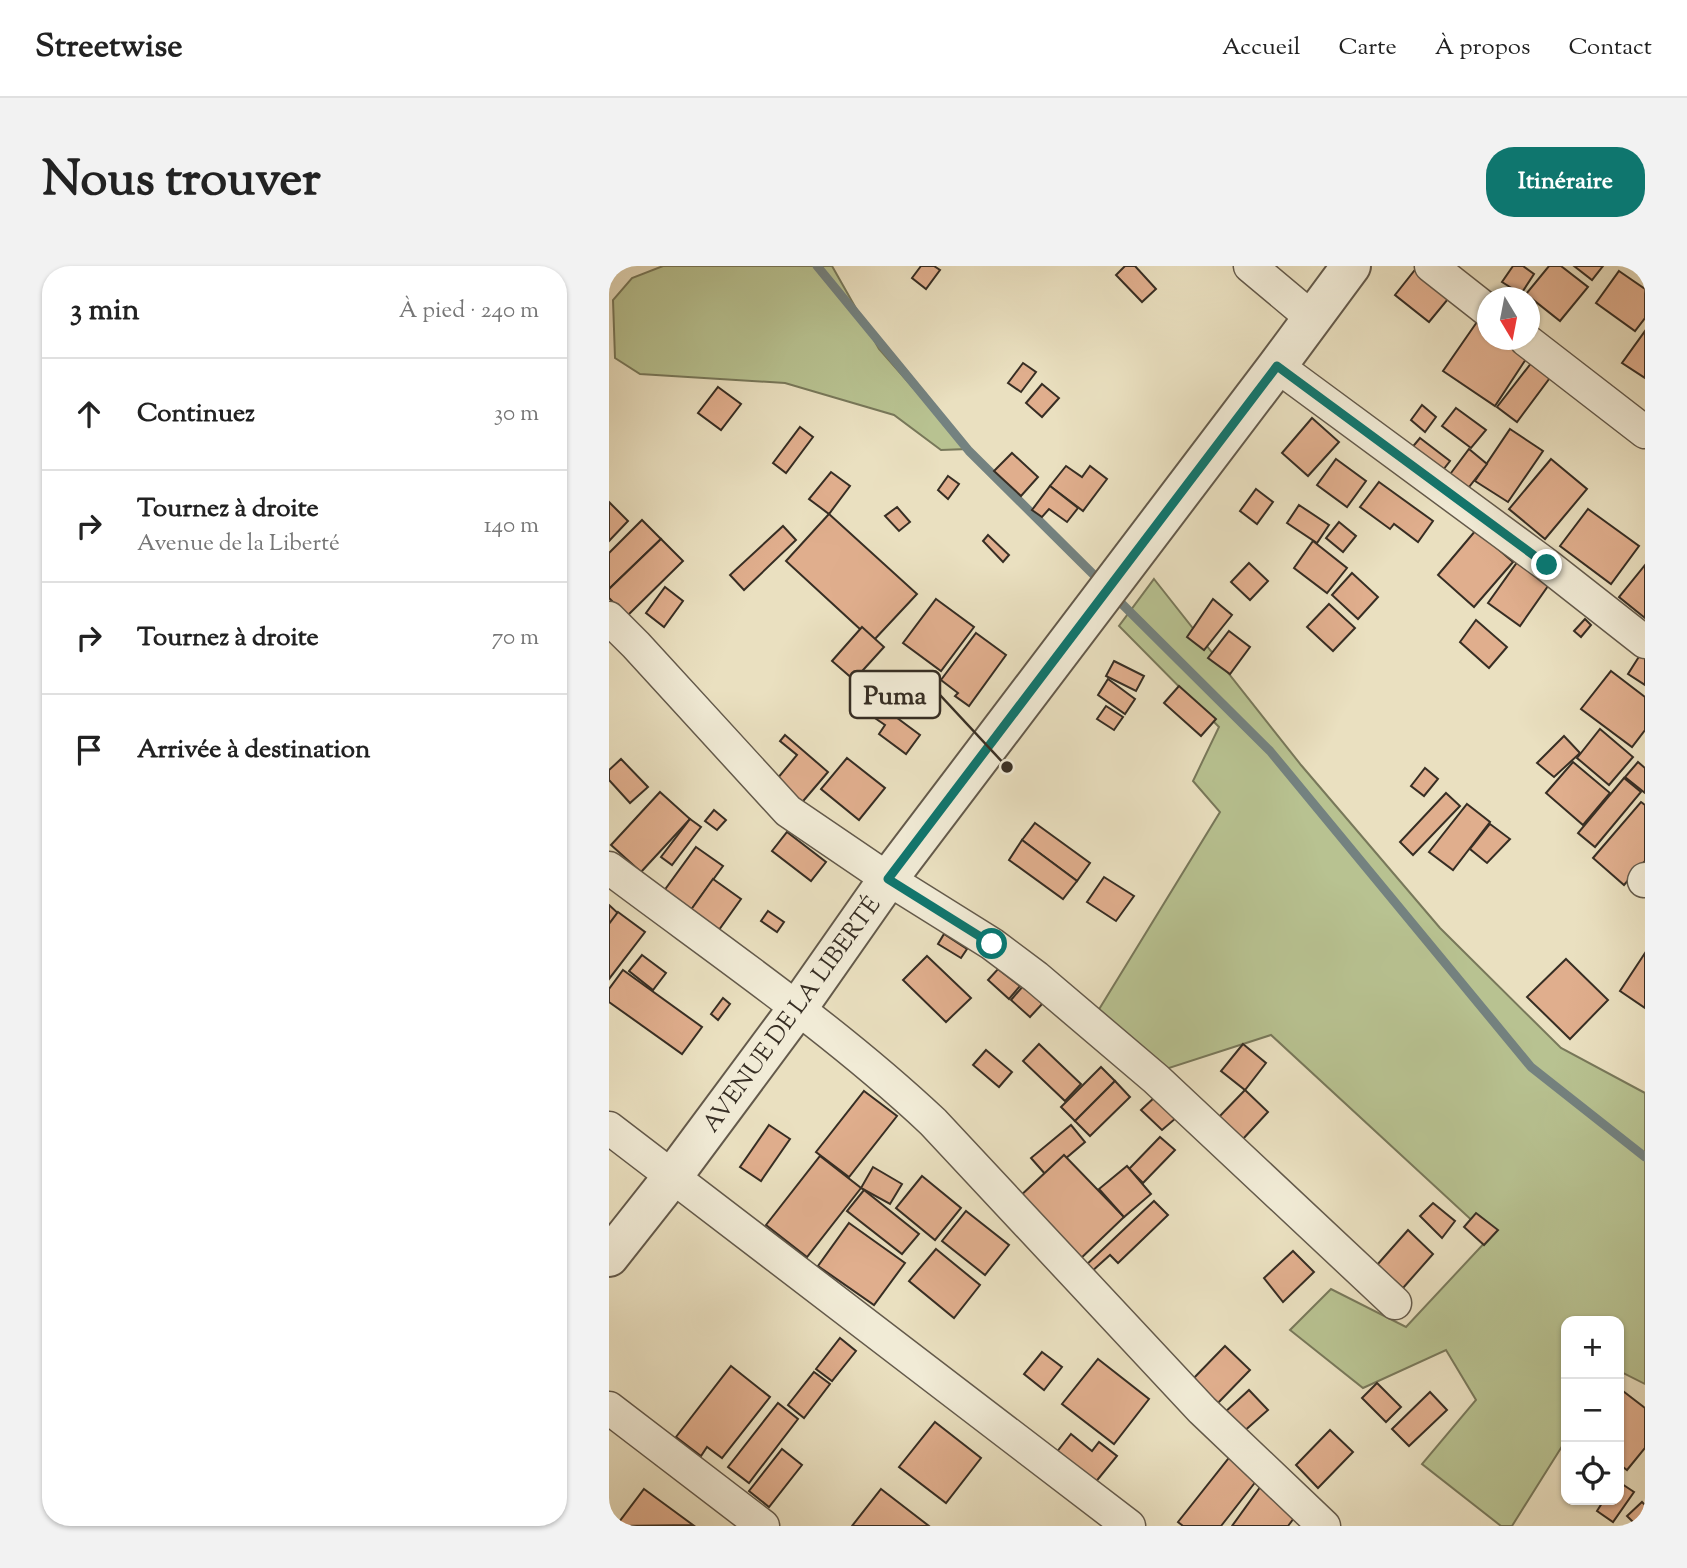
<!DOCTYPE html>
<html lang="fr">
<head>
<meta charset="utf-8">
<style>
	body { margin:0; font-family:"Sorts Mill Goudy",serif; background:#f2f2f2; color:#222 }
	.controls { position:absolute; right:21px; bottom:21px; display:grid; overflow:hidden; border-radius:14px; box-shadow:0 2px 5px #0004 }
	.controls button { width:63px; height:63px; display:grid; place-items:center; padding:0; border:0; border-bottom:2px solid #e0e0e0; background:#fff; color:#222; font:35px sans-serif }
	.compass { position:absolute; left:868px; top:21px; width:63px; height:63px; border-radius:50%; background:#fff; box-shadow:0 2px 5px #0004; rotate:170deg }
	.stop { position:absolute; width:21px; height:21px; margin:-16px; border:5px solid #0f766e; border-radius:50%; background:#fff }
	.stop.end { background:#0f766e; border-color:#fff; box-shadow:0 2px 7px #0008 }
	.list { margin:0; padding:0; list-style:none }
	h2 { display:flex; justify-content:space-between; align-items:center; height:91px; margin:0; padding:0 28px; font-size:30px }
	h2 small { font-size:23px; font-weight:400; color:#767676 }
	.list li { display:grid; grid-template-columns:46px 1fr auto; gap:21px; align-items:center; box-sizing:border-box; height:112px; padding:0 28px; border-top:2px solid #e0e0e0 }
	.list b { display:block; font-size:26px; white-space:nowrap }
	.list p { margin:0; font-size:23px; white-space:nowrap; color:#767676 }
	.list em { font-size:23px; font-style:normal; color:#767676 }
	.icon { flex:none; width:38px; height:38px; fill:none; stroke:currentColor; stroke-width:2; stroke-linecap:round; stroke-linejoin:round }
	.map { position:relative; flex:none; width:1036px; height:1260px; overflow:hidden; border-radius:28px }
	header { display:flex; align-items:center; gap:42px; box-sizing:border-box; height:98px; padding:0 35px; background:#fff; border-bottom:2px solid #e0e0e0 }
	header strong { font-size:33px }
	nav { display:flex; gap:38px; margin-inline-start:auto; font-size:24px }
	.intro { display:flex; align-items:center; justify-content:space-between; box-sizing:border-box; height:168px; padding:0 42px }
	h1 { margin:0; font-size:49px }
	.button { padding:18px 32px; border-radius:28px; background:#0f766e; color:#fff; font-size:24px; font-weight:700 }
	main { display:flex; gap:42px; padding:0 42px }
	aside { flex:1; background:#fff; border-radius:28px; box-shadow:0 2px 5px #0004 }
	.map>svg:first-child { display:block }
	.green { fill:#b8c291; stroke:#78785a; stroke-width:2 }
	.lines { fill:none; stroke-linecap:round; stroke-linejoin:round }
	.stream { stroke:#748280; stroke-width:9 }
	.building { fill:#e0ae8d; stroke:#372e24; stroke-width:2 }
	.minor-casing { stroke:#645a4b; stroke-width:35 }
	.tertiary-casing { stroke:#645a4b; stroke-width:42 }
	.minor { stroke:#f1ebd6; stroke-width:32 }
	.tertiary { stroke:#f1ebd6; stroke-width:38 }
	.route { stroke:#0f766e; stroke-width:9 }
	.labels { text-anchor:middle; stroke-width:5; stroke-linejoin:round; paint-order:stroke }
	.street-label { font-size:24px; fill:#372e24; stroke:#f1ebd6 }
	.leader { fill:none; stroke:#372e24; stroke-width:2.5 }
	.callout-dot { fill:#372e24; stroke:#f1ebd6; stroke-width:2.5 }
	.callout { fill:#f1ebd6; stroke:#372e24; stroke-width:2.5 }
	.callout-label { font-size:26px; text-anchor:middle; font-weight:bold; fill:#372e24 }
</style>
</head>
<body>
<header>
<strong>Streetwise</strong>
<nav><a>Accueil</a><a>Carte</a><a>À propos</a><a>Contact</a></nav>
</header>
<div class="intro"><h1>Nous trouver</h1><a class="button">Itinéraire</a></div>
<main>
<aside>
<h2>3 min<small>À pied · 240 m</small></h2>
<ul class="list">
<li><svg class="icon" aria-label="ahead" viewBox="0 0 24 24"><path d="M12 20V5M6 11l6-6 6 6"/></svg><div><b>Continuez</b></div><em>30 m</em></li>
<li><svg class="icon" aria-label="right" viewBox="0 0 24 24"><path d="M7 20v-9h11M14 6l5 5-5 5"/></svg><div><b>Tournez à droite</b><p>Avenue de la Liberté</p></div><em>140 m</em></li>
<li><svg class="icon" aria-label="right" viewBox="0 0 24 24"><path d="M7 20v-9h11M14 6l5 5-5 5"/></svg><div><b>Tournez à droite</b></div><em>70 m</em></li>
<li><svg class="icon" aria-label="arrive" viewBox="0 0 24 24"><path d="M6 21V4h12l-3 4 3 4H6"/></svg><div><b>Arrivée à destination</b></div></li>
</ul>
</aside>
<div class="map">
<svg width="1036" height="1260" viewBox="0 0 1036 1260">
	<rect width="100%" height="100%" fill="#eae0c0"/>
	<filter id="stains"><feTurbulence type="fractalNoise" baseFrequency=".00286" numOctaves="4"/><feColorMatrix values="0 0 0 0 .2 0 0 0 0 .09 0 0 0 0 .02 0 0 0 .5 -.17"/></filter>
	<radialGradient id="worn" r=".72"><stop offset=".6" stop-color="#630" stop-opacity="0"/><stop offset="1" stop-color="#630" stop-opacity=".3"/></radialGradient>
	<g class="green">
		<polygon points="54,0 223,0 270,83 358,183 332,184 285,149 176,117 31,108 6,92 4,34 23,12"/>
		<polygon points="545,313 692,499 831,662 952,782 1036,827 1036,1118 1010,1105 1010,1055 957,1055 957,1174 903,1260 892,1260 813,1198 867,1134 837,1084 754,1122 681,1064 722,1023 797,1061 881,971 662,769 557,803 481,758 611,546 584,515 610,461 510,360"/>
	</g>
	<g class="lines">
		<g class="stream">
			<polyline points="208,0 360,185 492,316"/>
			<polyline points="504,329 661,485 922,801 1036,891"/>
		</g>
	</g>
	<g class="building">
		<polygon points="312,0 325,0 331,4 317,23 303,12"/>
		<polygon points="516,0 526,0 547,23 533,36 507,9"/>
		<polygon points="809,0 844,27 820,56 786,29"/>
		<polygon points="904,0 914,0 925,8 912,28 893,16"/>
		<polygon points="940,0 952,0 979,21 951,55 917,28"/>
		<polygon points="965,0 994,0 983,14"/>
		<polygon points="1010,5 1036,23 1036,52 1026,65 987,37"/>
		<polygon points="870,53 878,58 878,74 901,74 921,87 886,140 834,105"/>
		<polygon points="1036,65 1036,112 1013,97"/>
		<polygon points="930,87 949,101 908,156 888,141"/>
		<polygon points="414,97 427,106 412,126 399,117"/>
		<polygon points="433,118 450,132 433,151 417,137"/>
		<polygon points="109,121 132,138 112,164 89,147"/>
		<polygon points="813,139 827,151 816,166 802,154"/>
		<polygon points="847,142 877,164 862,182 833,160"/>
		<polygon points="703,152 730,176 699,210 673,187"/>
		<polygon points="191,161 204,171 177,207 164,197"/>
		<polygon points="901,163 934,185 899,236 866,215"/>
		<polygon points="811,172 841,195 827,213 796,190"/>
		<polygon points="860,183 878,198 853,230 836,215"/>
		<polygon points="403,187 429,211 412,230 385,205"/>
		<polygon points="727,193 757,215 738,241 708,219"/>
		<polygon points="942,193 978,223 936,273 900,243"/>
		<polygon points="457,200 473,211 481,200 498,213 474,245 441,220"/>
		<polygon points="222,206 241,220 220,248 200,233"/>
		<polygon points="339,210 350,218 339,233 329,224"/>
		<polygon points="770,216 824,255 809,276 785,258 781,263 751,241"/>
		<polygon points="441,220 469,242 458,256 440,243 433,251 423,244"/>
		<polygon points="647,223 664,236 648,258 631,245"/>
		<polygon points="0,236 19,255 0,275"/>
		<polygon points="690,239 720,259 708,277 678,257"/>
		<polygon points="288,241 301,256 290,265 276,250"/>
		<polygon points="979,243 1030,280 1002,318 951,280"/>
		<polygon points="220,248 308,328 264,375 177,295"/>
		<polygon points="33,254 52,273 0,323 0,287"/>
		<polygon points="730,256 747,270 734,286 717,272"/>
		<polygon points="174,260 187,274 135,324 121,309"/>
		<polygon points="867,264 904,296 865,341 829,309"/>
		<polygon points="379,269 400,289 394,296 374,275"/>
		<polygon points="52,273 74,295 18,350 0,332 0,323"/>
		<polygon points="704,275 738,302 718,327 685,302"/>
		<polygon points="914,288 946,310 911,360 879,337"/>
		<polygon points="640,297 659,315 641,334 622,316"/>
		<polygon points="1036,299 1036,352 1010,331"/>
		<polygon points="743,307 769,331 749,353 723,329"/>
		<polygon points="56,321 74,335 55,361 37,347"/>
		<polygon points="327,333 365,361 332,405 294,377"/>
		<polygon points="604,333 623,349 595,384 578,371"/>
		<polygon points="720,338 746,362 724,385 698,361"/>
		<polygon points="976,353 982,359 972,371 965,365"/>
		<polygon points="867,354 898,381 880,402 851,376"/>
		<polygon points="253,361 275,381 245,414 223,395"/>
		<polygon points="620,365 641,381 621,408 599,392"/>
		<polygon points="367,367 397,389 360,440 346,430 349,427 332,414"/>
		<polygon points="1031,389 1036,392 1036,419 1019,408"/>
		<polygon points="505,395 535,410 527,425 497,410"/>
		<polygon points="1002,405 1036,431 1036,464 1023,481 972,443"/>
		<polygon points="499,413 526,433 516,448 489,429"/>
		<polygon points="570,420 607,453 592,470 555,437"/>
		<polygon points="268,437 311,469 297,488 270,468 276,459 260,448"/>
		<polygon points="497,440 514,451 505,464 488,453"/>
		<polygon points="991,463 1024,491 1000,519 968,492"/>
		<polygon points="176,469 219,506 189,541 163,519 188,489 171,475"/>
		<polygon points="955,470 971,487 945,511 928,497"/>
		<polygon points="238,492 276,522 250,554 212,523"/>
		<polygon points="12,493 39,521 21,537 0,514 0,504"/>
		<polygon points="964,496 1001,527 974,559 937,527"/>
		<polygon points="1029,496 1036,502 1036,527 1016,511"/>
		<polygon points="816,502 829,513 815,530 802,520"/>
		<polygon points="1015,512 1032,526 986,581 969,567"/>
		<polygon points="51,526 81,553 32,606 2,579"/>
		<polygon points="837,527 851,540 804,589 791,576"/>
		<polygon points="1032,536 1036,539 1036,595 1015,619 984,592"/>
		<polygon points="858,538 881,556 844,604 820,586"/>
		<polygon points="105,544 117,554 108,564 96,555"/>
		<polygon points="81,553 92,561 63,599 52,591"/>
		<polygon points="426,557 481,597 468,615 413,574"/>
		<polygon points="881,558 901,573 878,597 861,583"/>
		<polygon points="178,566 217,596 202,615 163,585"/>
		<polygon points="413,574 468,615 454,633 400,594"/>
		<polygon points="87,581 114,600 79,648 52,629"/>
		<polygon points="495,611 525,630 507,655 478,636"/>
		<polygon points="104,613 132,633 107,668 79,648"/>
		<polygon points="0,639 12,650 0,663"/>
		<polygon points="159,645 175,656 168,666 152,655"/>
		<polygon points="9,646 36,666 0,713 0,658"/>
		<polygon points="335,668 358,683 352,692 329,678"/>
		<polygon points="1036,687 1036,742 1011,725"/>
		<polygon points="33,689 57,707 44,724 20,705"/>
		<polygon points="318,690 362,732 337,756 294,714"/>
		<polygon points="957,693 999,734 961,773 918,731"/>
		<polygon points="389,703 411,720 400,733 379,714"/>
		<polygon points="14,704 93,761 73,788 0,736 0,723"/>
		<polygon points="414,720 434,737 421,751 402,734"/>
		<polygon points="114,732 121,738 109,754 102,748"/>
		<polygon points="430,778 472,818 456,835 414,795"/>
		<polygon points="634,778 657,797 636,824 612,805"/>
		<polygon points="377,784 403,806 390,821 364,799"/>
		<polygon points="492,801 506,815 466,855 452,841"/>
		<polygon points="506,815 521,831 481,870 466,855"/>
		<polygon points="636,824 659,846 633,874 609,852"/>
		<polygon points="255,825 288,850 240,911 207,886"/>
		<polygon points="547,830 567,852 553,864 532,844"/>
		<polygon points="160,859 181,873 152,915 131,901"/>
		<polygon points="462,859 476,876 437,909 422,892"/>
		<polygon points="551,871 566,884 534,917 520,903"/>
		<polygon points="455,889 515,951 468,996 408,933"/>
		<polygon points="211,890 252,922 198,991 157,959"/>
		<polygon points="518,900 542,928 515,951 490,923"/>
		<polygon points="264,901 293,918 281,938 252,922"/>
		<polygon points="313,910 352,942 326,974 287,942"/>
		<polygon points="255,924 310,968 293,988 238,945"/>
		<polygon points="545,935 559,949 509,997 501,989 481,1007 475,1001"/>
		<polygon points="824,937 846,955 833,972 811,950"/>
		<polygon points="357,945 400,979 376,1009 333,975"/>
		<polygon points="867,947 889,964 875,979 855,961"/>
		<polygon points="240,957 296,997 265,1039 209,1000"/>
		<polygon points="799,964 824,988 794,1022 768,999"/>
		<polygon points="327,983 371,1019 345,1052 300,1015"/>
		<polygon points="684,985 705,1006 674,1036 655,1012"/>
		<polygon points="231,1072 247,1085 223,1115 207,1103"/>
		<polygon points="616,1080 641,1104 606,1140 581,1116"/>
		<polygon points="433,1086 453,1101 435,1124 415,1108"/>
		<polygon points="489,1093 540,1133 505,1178 453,1138"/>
		<polygon points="122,1100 161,1131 113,1192 98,1181 92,1190 67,1171"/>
		<polygon points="205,1106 221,1118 195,1152 179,1139"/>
		<polygon points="768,1117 792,1141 777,1156 753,1132"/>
		<polygon points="1010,1122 1036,1142 1036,1182 1018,1204 1010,1198"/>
		<polygon points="640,1124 659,1144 633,1167 615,1147"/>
		<polygon points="821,1126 838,1144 800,1180 783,1163"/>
		<polygon points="169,1137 189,1153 140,1217 119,1201"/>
		<polygon points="326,1156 372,1192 337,1237 290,1201"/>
		<polygon points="721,1164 744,1186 709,1222 687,1199"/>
		<polygon points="462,1168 483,1185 490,1176 508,1190 485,1218 447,1187"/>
		<polygon points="173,1183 193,1199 160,1241 140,1225"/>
		<polygon points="627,1183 655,1205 612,1260 574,1260 569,1256"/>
		<polygon points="660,1209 697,1236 679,1260 623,1260"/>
		<polygon points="1010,1216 1025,1226 1004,1256 988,1245 995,1234 1010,1234"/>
		<polygon points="35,1223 84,1259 7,1260"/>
		<polygon points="272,1223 320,1260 243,1260"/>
		<polygon points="1033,1236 1036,1239 1036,1260 1028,1260 1018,1250"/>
	</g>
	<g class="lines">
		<defs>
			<g id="minor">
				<polyline points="641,0 703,52"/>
				<polyline points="822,0 878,44"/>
				<polyline points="917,74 1036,166"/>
				<polyline points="668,100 938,299 1036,376"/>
				<polyline points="0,352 27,379 179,545 279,613 383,678 427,711 547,813 786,1037"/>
				<path d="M0,602C109,684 225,763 324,856L593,1144L715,1260"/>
				<polyline points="1035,615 1036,613"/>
				<polyline points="0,862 520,1260"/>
				<polyline points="0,1142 154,1260"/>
			</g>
			<polyline id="tertiary" points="0,991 64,910 188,743 279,613 668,100 742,0"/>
		</defs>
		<use href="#minor" class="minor-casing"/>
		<use href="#tertiary" class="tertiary-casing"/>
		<use href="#minor" class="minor"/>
		<use href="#tertiary" class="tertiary"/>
	</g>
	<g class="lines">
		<polyline class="route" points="383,678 279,613 668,100 938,299"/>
	</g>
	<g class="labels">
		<g class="street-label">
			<text transform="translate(182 748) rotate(-54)" y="8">AVENUE DE LA LIBERTÉ</text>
		</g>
	</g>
	<path class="leader" d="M398 501L331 429"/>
	<circle class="callout-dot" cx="398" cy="501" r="7"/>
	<rect class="callout" x="241" y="405" width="90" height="47" rx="7"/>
	<g class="callout-label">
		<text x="286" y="438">Puma</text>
	</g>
	<rect width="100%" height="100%" filter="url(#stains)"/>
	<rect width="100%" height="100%" fill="url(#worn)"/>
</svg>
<div class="controls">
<button>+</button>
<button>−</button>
<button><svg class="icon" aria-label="locate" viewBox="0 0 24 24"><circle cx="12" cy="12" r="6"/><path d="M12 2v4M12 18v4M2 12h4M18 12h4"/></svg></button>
</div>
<svg class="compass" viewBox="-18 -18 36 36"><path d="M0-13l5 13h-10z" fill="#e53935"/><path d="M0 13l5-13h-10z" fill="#767676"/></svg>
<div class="stop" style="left:383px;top:678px"></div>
<div class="stop end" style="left:938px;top:299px"></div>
</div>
</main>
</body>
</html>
